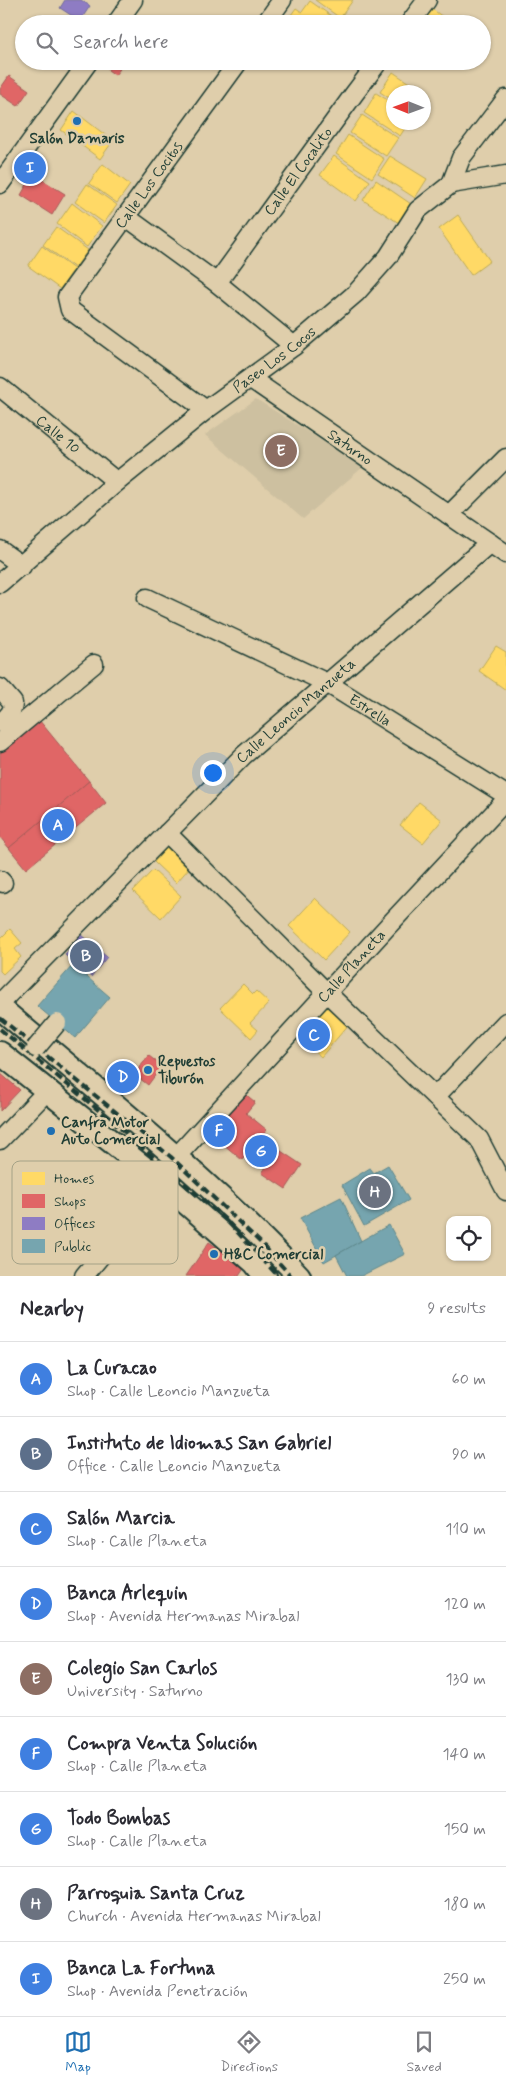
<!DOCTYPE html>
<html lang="en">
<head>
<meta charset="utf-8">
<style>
	body { margin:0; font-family:Mynerve,sans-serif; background:#f2f2f3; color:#2b2b33 }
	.controls { position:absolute; right:15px; bottom:15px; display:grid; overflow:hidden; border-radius:10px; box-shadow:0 1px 4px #0004 }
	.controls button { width:45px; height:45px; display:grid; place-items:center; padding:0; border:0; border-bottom:1px solid #e1e1e2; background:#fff; color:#2b2b33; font:25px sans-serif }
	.compass { position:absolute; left:386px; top:85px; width:45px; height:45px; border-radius:50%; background:#fff; box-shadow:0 1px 4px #0004; rotate:271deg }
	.you { position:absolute; left:212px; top:772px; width:18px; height:18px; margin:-12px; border:4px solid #fff; border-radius:50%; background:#1a73e8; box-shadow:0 0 0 8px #1a73e833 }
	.badge { display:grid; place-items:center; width:32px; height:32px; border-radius:50%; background:#1f6fb2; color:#fff; font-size:16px; font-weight:700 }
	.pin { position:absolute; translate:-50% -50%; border:2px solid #fff; box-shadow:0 1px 5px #0006 }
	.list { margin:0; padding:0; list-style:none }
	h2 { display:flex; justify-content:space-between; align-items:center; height:65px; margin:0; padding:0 20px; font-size:21px }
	h2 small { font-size:16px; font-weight:400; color:#7c7c81 }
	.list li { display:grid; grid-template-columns:32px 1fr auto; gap:15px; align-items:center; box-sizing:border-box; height:75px; padding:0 20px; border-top:1px solid #e1e1e2 }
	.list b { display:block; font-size:19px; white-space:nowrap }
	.list p { margin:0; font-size:16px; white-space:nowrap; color:#7c7c81 }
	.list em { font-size:16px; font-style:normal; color:#7c7c81 }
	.icon { flex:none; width:28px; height:28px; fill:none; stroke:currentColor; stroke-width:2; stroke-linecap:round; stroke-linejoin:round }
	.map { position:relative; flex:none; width:506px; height:1276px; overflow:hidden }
	.search { position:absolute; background:#fff; box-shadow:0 1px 4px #0004; left:15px; right:15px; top:15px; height:55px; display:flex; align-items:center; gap:12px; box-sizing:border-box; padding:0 18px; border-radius:28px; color:#7c7c81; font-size:19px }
	.sheet { height:740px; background:#fff }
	nav { display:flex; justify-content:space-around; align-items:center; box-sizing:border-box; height:70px; border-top:1px solid #e1e1e2; background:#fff; font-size:14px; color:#7c7c81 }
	nav a { display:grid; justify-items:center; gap:2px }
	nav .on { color:#1f6fb2 }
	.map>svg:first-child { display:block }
	.built { fill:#cdc0a0 }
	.homes { fill:#ffd966; stroke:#bcaa57 }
	.shops { fill:#e06666; stroke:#a65a57 }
	.offices { fill:#8e7cc3; stroke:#6d6998 }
	.public { fill:#76a5af; stroke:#5c868a }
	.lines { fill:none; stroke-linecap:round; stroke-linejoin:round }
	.minor-casing { stroke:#1f3d34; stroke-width:21 }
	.major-casing { stroke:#1f3d34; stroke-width:26 }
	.minor { stroke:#dfceab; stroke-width:18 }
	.major { stroke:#dfceab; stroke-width:22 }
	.rail { stroke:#1f3d34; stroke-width:4; stroke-dasharray:8 4; stroke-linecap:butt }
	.minor-bridge-casing { stroke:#1f3d34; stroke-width:21; stroke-linecap:butt }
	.minor-bridge { stroke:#dfceab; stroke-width:18 }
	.poi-dot { fill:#1f6fb2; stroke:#dfceab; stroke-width:2 }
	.labels { text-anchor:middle; stroke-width:5; stroke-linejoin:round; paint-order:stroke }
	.poi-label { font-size:15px; font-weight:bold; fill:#1f3d34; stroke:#dfceab; text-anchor:start }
	.street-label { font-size:15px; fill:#1f3d34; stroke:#dfceab }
	.key { fill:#dfceab; stroke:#a5a287; stroke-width:1 }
	.key-label { font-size:14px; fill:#1f3d34 }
</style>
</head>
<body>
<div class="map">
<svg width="506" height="1276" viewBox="0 0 506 1276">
	<rect width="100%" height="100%" fill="#dfceab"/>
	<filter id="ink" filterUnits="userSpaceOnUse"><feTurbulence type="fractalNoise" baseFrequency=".02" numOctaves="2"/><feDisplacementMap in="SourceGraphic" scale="10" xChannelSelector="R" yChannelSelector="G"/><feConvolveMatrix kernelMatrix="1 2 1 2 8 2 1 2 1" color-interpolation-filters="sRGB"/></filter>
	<g filter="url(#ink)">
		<polygon class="built" points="256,399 363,467 303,519 205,435"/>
		<g class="homes">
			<polygon points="315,0 353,0 340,18"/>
			<polygon points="310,1 337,20 334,24 304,24 291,15 296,8 302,12"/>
			<polygon points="431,8 452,24 419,24"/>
			<polygon points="393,72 427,95 424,100 424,92 394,92 394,101 380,92"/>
			<polygon points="376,93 394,104 394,122 409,122 400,136 364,113"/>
			<polygon points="74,111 113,141 100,159 61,130"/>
			<polygon points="362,115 398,138 386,156 350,133"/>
			<polygon points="348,135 384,159 372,178 336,154"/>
			<polygon points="334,156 370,181 356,201 320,175"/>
			<polygon points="390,156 427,179 415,198 378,174"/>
			<polygon points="103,164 130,185 117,203 89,183"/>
			<polygon points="376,180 411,204 399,223 363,200"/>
			<polygon points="87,184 117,205 104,223 75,202"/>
			<polygon points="72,203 102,226 87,247 57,224"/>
			<polygon points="458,215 490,261 471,275 439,229"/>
			<polygon points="56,227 88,250 75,268 43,245"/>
			<polygon points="42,246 74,269 60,289 28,266"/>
			<polygon points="496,646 506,652 506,690 479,671"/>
			<polygon points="419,802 442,820 423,843 400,825"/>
			<polygon points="169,845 191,866 176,883 154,862"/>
			<polygon points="153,870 181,896 161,918 133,891"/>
			<polygon points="315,898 350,932 324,960 289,926"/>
			<polygon points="10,929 22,943 15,949 21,957 3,974 0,971 0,939"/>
			<polygon points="243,984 253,994 256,991 269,1003 250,1023 258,1030 251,1038 220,1008"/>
			<polygon points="327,1003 350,1023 321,1057 298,1036"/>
		</g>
		<g class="shops">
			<polygon points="112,64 120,69 115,75 108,70"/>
			<polygon points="9,76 29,90 18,106 0,94 0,89"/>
			<polygon points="29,162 36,167 31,174 25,169"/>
			<polygon points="33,174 65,194 52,215 21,195"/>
			<polygon points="39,720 89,781 9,848 0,837 0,753"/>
			<polygon points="89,781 106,803 26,869 9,848"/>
			<polygon points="149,1056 162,1066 148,1085 134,1074"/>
			<polygon points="123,1068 130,1074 122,1085 115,1080"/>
			<polygon points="0,1073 20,1090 0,1111"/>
			<polygon points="243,1092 255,1102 246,1113 267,1130 242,1160 210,1133"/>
			<polygon points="267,1135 275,1141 255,1167 247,1161"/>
			<polygon points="278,1149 302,1165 286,1189 262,1173"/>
			<polygon points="209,1242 245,1267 239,1276 186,1276"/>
		</g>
		<g class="offices">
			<polygon points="65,0 81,0 90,6 80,21 60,8"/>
			<polygon points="81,935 107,957 91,977 65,955"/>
		</g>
		<g class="public">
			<polygon points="73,965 110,997 75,1038 37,1006"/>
			<polygon points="388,1165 409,1200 364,1226 342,1185 370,1168 374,1173"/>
			<polygon points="341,1197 361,1241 324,1262 300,1218"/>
			<polygon points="389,1225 405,1254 361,1276 347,1276 336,1255"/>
		</g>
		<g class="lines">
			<defs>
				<g id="minor">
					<polyline points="116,24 133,0"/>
					<polyline points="265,24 282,0"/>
					<polyline points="409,24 427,0"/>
					<polyline points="0,184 89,61"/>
					<polyline points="451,184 506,175"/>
					<polyline points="125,216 217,283 294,346"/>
					<path id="s1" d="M217,283L354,94L379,61"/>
					<path id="s2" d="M0,387L117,482"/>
					<path id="s3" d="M206,410L70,310L67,297L239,61"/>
					<polyline points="449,515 506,458"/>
					<polyline points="490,543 506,554"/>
					<polyline points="0,550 22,566"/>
					<path id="s4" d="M0,583L117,482L206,410L294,346L356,293L388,257L418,210L451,184L461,158L506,99"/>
					<path id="s5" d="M147,598L327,683L506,795"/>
					<path d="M0,688L13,703C13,713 7,717 0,723"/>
					<polyline points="0,742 94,664"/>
					<polyline points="167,833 326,992 479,1139 506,1191"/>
					<polyline points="0,880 3,883"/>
					<path id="s6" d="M0,1003L244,755L490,543L251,379"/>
					<polyline points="436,1096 506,1022"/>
					<polyline points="0,1140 47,1091"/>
					<path id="s7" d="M84,1276L162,1182L176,1157L388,926L506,800"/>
				</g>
				<g id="major">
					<path d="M0,1008C101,1094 209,1179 299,1276"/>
					<polyline points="0,1053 162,1182 255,1263 265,1276"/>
				</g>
			</defs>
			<use href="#minor" class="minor-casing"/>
			<use href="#major" class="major-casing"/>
			<use href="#minor" class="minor"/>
			<use href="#major" class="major"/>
			<g class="rail">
				<polyline points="0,1018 171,1157 262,1244 291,1276"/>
				<polyline points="0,1029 113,1122 227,1221 278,1276"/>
			</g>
			<defs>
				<polyline id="minor-bridge" points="36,1048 57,1023"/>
			</defs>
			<use href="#minor-bridge" class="minor-bridge-casing"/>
			<use href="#minor-bridge" class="minor-bridge"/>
		</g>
	</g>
	<g class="poi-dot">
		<circle cx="77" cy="121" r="5"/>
		<circle cx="148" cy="1070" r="5"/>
		<circle cx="51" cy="1131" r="5"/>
		<circle cx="214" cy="1254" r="5"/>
	</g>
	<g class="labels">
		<g class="poi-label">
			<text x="77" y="143" text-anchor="middle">Salón Damaris</text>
			<text x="158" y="1066">Repuestos<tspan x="158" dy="17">Tiburón</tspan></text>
			<text x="61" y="1127">Canfra Motor<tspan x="61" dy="17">Auto Comercial</tspan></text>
			<text x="224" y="1259">H&amp;C Comercial</text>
		</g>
		<g class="street-label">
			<text dy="5" stroke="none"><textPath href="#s1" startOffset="138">Calle El Cocalito</textPath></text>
			<text dy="5" stroke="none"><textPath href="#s3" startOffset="321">Calle Los Cocitos</textPath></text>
			<text dy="5" stroke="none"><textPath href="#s4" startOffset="354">Paseo Los Cocos</textPath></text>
			<text dy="5" stroke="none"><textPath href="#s2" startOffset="75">Calle 10</textPath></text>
			<text transform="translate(350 447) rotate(35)" y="5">Saturno</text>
			<text dy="5" stroke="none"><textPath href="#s5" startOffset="250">Estrella</textPath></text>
			<text dy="5" stroke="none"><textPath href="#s6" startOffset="416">Calle Leoncio Manzueta</textPath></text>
			<text dy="5" stroke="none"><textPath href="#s7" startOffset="410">Calle Planeta</textPath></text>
		</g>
	</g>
	<rect x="12" y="1161" width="166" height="103" rx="8" class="key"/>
	<rect x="22" y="1172" width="23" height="13" fill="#ffd966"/>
	<rect x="22" y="1194" width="23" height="14" fill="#e06666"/>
	<rect x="22" y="1217" width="23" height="13" fill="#8e7cc3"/>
	<rect x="22" y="1239" width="23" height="14" fill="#76a5af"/>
	<g class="key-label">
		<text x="54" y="1183">Homes</text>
		<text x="54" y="1206">Shops</text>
		<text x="54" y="1228">Offices</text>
		<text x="54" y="1251">Public</text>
	</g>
</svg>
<div class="controls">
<button><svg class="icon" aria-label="locate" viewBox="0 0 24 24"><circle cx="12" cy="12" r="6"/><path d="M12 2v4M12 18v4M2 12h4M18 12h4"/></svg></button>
</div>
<svg class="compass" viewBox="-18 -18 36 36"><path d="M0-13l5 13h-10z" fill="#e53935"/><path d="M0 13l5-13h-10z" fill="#7c7c81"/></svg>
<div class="you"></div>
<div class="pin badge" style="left:58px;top:825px;background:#3f7fe0">A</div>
<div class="pin badge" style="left:86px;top:956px;background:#5c6f8a">B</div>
<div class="pin badge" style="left:314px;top:1035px;background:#3f7fe0">C</div>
<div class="pin badge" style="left:123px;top:1077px;background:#3f7fe0">D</div>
<div class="pin badge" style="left:281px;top:451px;background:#8d6e63">E</div>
<div class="pin badge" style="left:219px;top:1131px;background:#3f7fe0">F</div>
<div class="pin badge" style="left:261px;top:1151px;background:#3f7fe0">G</div>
<div class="pin badge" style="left:375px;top:1192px;background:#6b7280">H</div>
<div class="pin badge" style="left:30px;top:168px;background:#3f7fe0">I</div>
<div class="search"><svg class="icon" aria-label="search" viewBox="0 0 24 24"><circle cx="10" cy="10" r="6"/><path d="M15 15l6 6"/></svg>Search here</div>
</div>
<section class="sheet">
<h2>Nearby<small>9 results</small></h2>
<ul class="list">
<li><span class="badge" style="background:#3f7fe0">A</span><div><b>La Curacao</b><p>Shop · Calle Leoncio Manzueta</p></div><em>60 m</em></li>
<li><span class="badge" style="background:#5c6f8a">B</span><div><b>Instituto de Idiomas San Gabriel</b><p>Office · Calle Leoncio Manzueta</p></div><em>90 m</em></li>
<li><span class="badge" style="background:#3f7fe0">C</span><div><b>Salón Marcia</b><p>Shop · Calle Planeta</p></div><em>110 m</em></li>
<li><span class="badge" style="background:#3f7fe0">D</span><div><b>Banca Arlequin</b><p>Shop · Avenida Hermanas Mirabal</p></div><em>120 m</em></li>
<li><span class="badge" style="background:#8d6e63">E</span><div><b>Colegio San Carlos</b><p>University · Saturno</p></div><em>130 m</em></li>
<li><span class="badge" style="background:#3f7fe0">F</span><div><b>Compra Venta Solución</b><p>Shop · Calle Planeta</p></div><em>140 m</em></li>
<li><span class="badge" style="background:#3f7fe0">G</span><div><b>Todo Bombas</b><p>Shop · Calle Planeta</p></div><em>150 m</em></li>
<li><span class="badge" style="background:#6b7280">H</span><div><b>Parroquia Santa Cruz</b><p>Church · Avenida Hermanas Mirabal</p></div><em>180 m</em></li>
<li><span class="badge" style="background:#3f7fe0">I</span><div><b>Banca La Fortuna</b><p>Shop · Avenida Penetración</p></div><em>250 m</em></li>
</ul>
</section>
<nav>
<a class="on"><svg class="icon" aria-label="map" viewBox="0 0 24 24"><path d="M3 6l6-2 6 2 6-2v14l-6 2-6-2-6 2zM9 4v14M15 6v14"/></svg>Map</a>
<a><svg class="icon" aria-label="directions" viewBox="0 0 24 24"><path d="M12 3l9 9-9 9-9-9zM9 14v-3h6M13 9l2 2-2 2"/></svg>Directions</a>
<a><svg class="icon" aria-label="saved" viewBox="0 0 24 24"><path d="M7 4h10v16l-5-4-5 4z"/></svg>Saved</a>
</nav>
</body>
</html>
